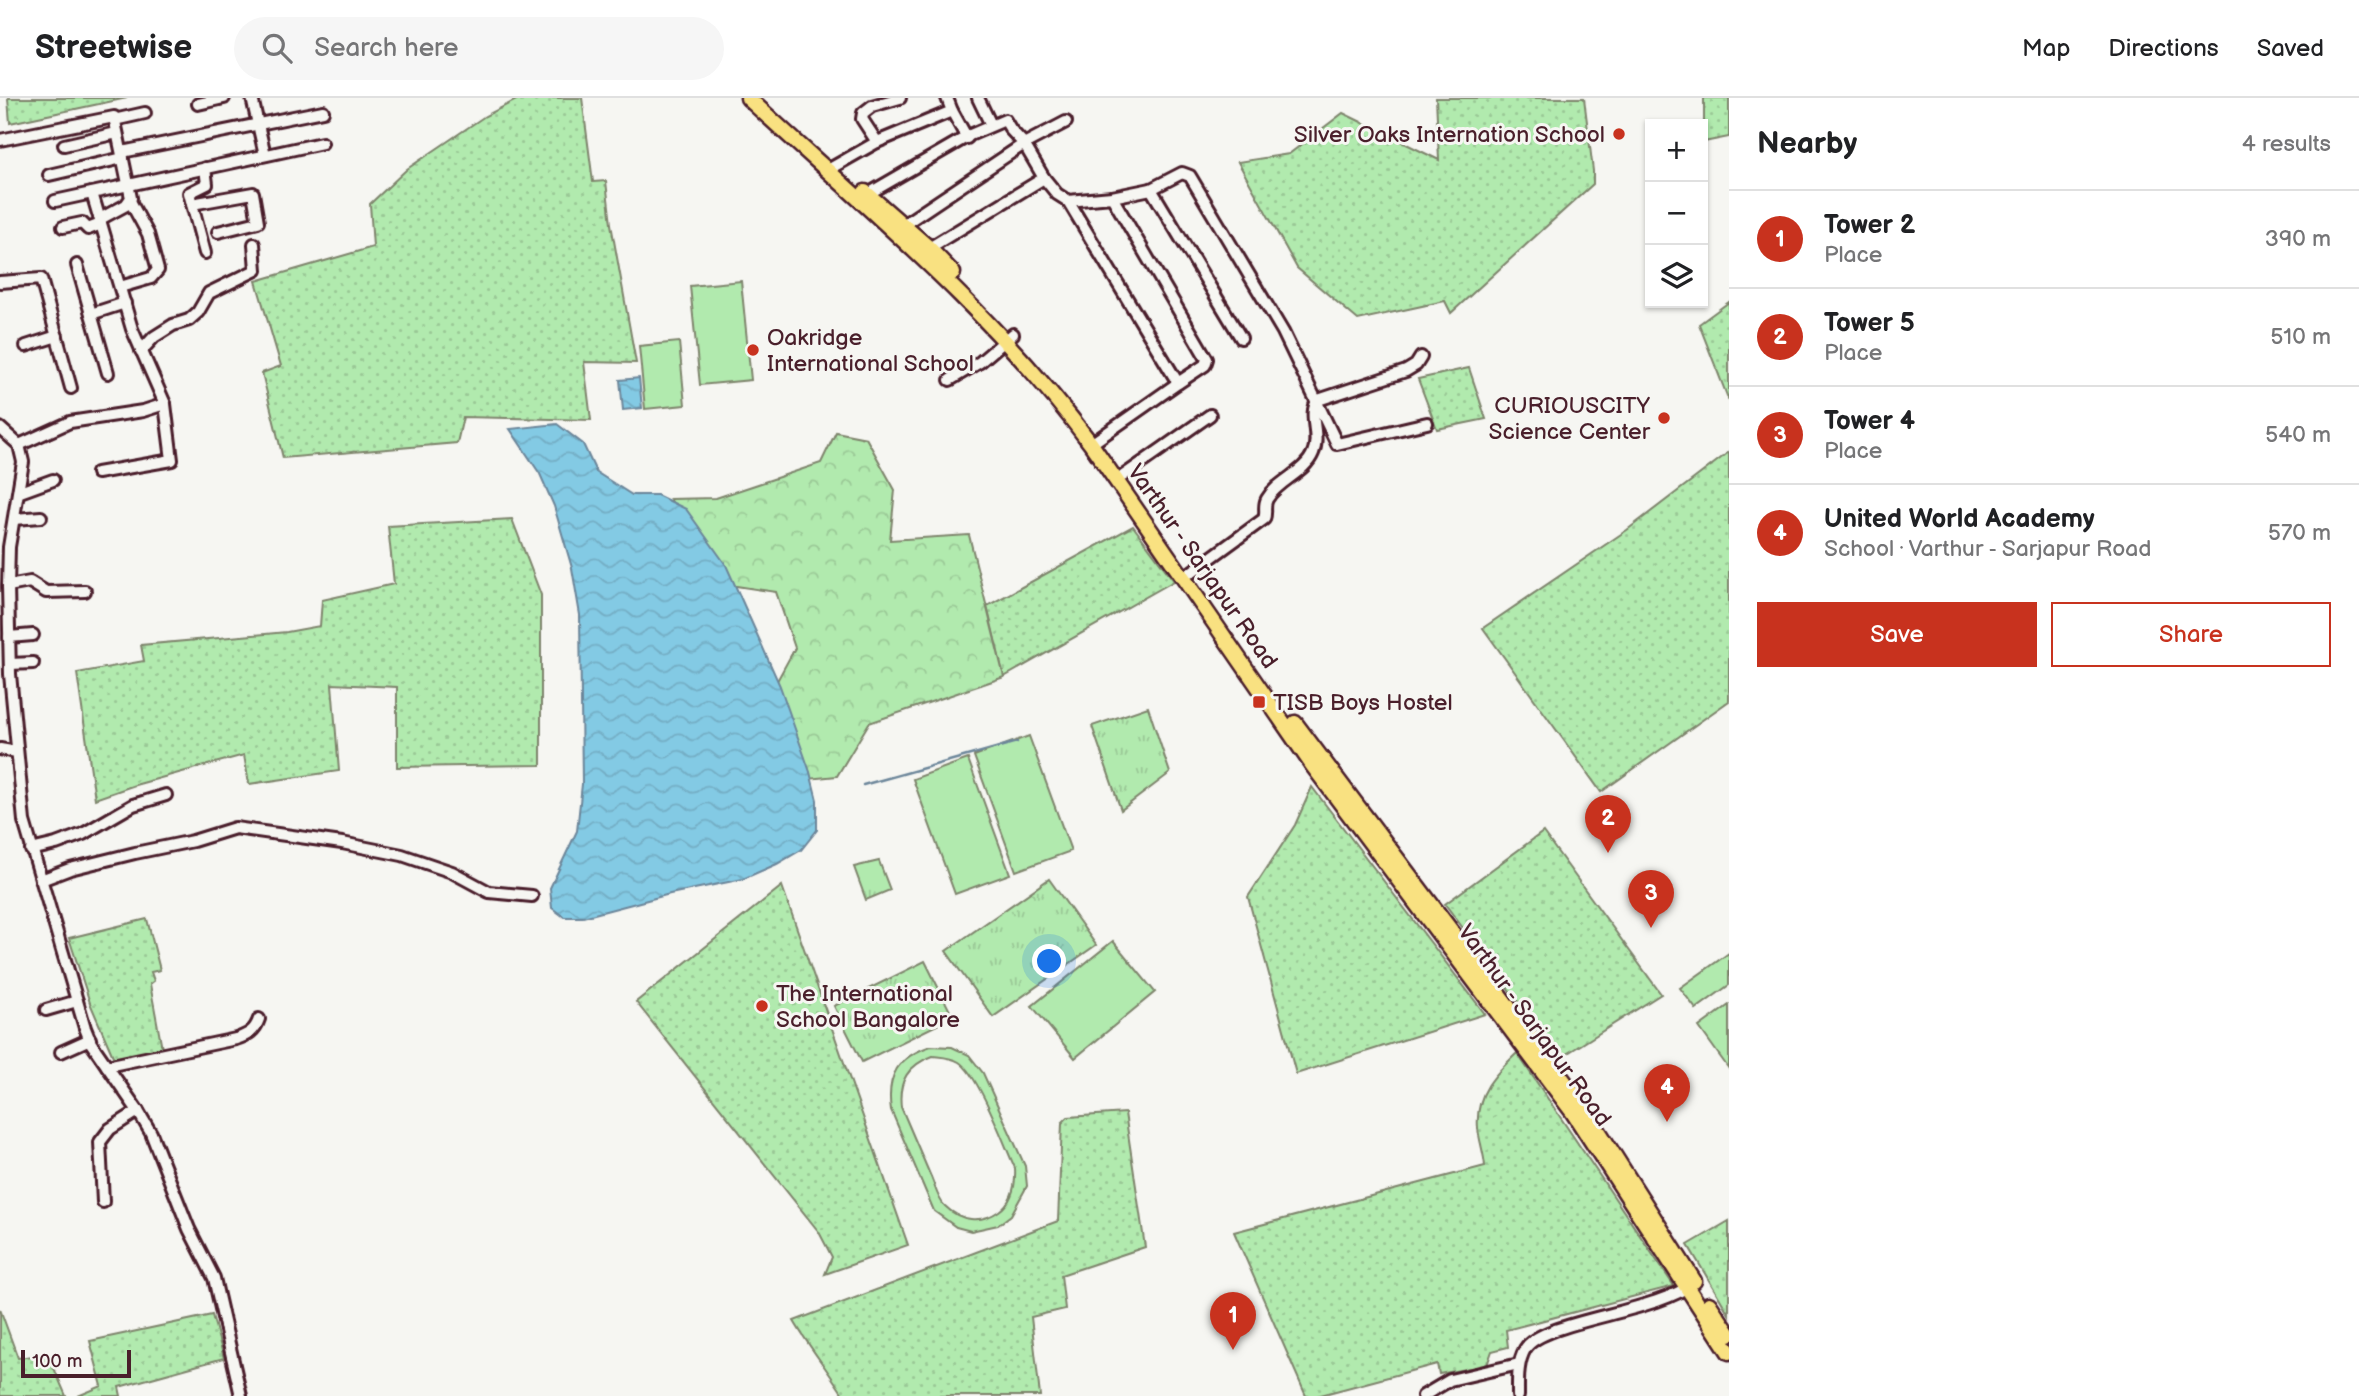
<!DOCTYPE html>
<html lang="en">
<head>
<meta charset="utf-8">
<style>
	body { margin:0; font-family:"Balsamiq Sans",sans-serif; background:#f6f6f6; color:#202124 }
	.controls { position:absolute; right:21px; top:21px; display:grid; overflow:hidden; border-radius:0px; box-shadow:0 2px 5px #0004 }
	.controls button { width:63px; height:63px; display:grid; place-items:center; padding:0; border:0; border-bottom:2px solid #e0e0e0; background:#fff; color:#202124; font:35px sans-serif }
	.scale { position:absolute; left:21px; bottom:18px; width:110px; box-sizing:border-box; padding-left:7px; border:4px solid #4a1f2b; border-top:0; font-size:19px; line-height:24px; white-space:nowrap; color:#4a1f2b; -webkit-text-stroke:5px #f6f6f2; paint-order:stroke }
	.you { position:absolute; left:1050px; top:864px; width:24px; height:24px; margin:-18px; border:5px solid #fff; border-radius:50%; background:#1a73e8; box-shadow:0 0 0 10px #1a73e833 }
	.badge { display:grid; place-items:center; width:46px; height:46px; border-radius:50%; background:#c8321e; color:#fff; font-size:23px; font-weight:700 }
	.pin { position:absolute; translate:-50% -58px; filter:drop-shadow(0 2px 4px #0008) }
	.pin::after { content:''; position:absolute; top:37px; width:24px; height:21px; background:inherit; clip-path:polygon(0 0,100% 0,50% 100%) }
	.list { margin:0; padding:0; list-style:none }
	h2 { display:flex; justify-content:space-between; align-items:center; height:91px; margin:0; padding:0 28px; font-size:30px }
	h2 small { font-size:23px; font-weight:400; color:#757577 }
	.list li { display:grid; grid-template-columns:46px 1fr auto; gap:21px; align-items:center; box-sizing:border-box; height:98px; padding:0 28px; border-top:2px solid #e0e0e0 }
	.list b { display:block; font-size:26px; white-space:nowrap }
	.list p { margin:0; font-size:23px; white-space:nowrap; color:#757577 }
	.list em { font-size:23px; font-style:normal; color:#757577 }
	.actions { display:flex; gap:14px; padding:21px 28px }
	.actions a { flex:1; padding:16px 0; border:2px solid #c8321e; border-radius:0px; text-align:center; font-size:24px; color:#c8321e }
	.actions .main { background:#c8321e; color:#fff }
	.icon { flex:none; width:38px; height:38px; fill:none; stroke:currentColor; stroke-width:2; stroke-linecap:round; stroke-linejoin:round }
	.map { position:relative; flex:none; width:1729px; height:1298px; overflow:hidden }
	header { display:flex; align-items:center; gap:42px; box-sizing:border-box; height:98px; padding:0 35px; background:#fff; border-bottom:2px solid #e0e0e0 }
	header strong { font-size:33px }
	nav { display:flex; gap:38px; margin-inline-start:auto; font-size:24px }
	.search { width:490px; height:63px; background:#f6f6f6; display:flex; align-items:center; gap:18px; box-sizing:border-box; padding:0 24px; border-radius:38px; color:#757577; font-size:26px }
	main { display:flex }
	aside { flex:1; background:#fff }
	.map>svg:first-child { display:block }
	.grass { fill:url(#grass-dots); stroke:#7e846c; stroke-width:2 }
	.forest { fill:url(#forest-crowns); stroke:#7e846c; stroke-width:2 }
	.park { fill:url(#park-tufts); stroke:#7e846c; stroke-width:2 }
	.garden { fill:#b1eaae; stroke:#7e846c; stroke-width:2; fill-rule:evenodd }
	.water { fill:url(#water-waves); stroke:#6c869a; stroke-width:2 }
	.lines { fill:none; stroke-linecap:round; stroke-linejoin:round }
	.stream { stroke:#6c869a; stroke-width:2.5 }
	.minor-casing { stroke:#4a1f2b; stroke-width:16 }
	.major-casing { stroke:#4a1f2b; stroke-width:19 }
	.minor { stroke:#f6f6f2; stroke-width:10 }
	.major { stroke:#f9e181; stroke-width:14 }
	.poi-dot { fill:#c8321e; stroke:#f6f6f2; stroke-width:2.5 }
	.labels { text-anchor:middle; stroke-width:6; stroke-linejoin:round; paint-order:stroke }
	.poi-label { font-size:23px; fill:#4a1f2b; stroke:#f6f6f2; text-anchor:start }
	.street-label { font-size:23px; fill:#4a1f2b; stroke:#f6f6f2 }
</style>
</head>
<body>
<header>
<strong>Streetwise</strong>
<div class="search"><svg class="icon" aria-label="search" viewBox="0 0 24 24"><circle cx="10" cy="10" r="6"/><path d="M15 15l6 6"/></svg>Search here</div>
<nav><a>Map</a><a>Directions</a><a>Saved</a></nav>
</header>
<main>
<div class="map">
<svg width="1729" height="1298" viewBox="0 0 1729 1298">
	<defs>
		<pattern id="grass-dots" width="8" height="8" patternUnits="userSpaceOnUse" patternTransform="scale(1.75)"><rect width="8" height="8" fill="#b1eaae"/><path d="M2 2h.1M6 6h.1" fill="none" stroke="#9ac896" stroke-width="1.8" stroke-linecap="round"/></pattern>
		<pattern id="forest-crowns" width="20" height="18" patternUnits="userSpaceOnUse" patternTransform="scale(1.75)"><rect width="20" height="18" fill="#b1eaae"/><path d="M2 6a3 3 0 1 1 6 0M12 15a3 3 0 1 1 6 0" fill="none" stroke="#9ac896"/></pattern>
		<pattern id="park-tufts" width="24" height="20" patternUnits="userSpaceOnUse" patternTransform="scale(1.75)"><rect width="24" height="20" fill="#b1eaae"/><path d="M3 7l-1-3M5 7V3M7 7l1-3M15 17l-1-3M17 17v-4M19 17l1-3" fill="none" stroke="#9ac896"/></pattern>
		<pattern id="water-waves" width="16" height="10" patternUnits="userSpaceOnUse" patternTransform="scale(1.75)"><rect width="16" height="10" fill="#83cae4"/><path d="M0 5q4-4 8 0t8 0" fill="none" stroke="#73adc4"/></pattern>
	</defs>
	<rect width="100%" height="100%" fill="#f6f6f2"/>
	<filter id="ink" filterUnits="userSpaceOnUse"><feTurbulence type="fractalNoise" baseFrequency=".0143" numOctaves="2"/><feDisplacementMap in="SourceGraphic" scale="14" xChannelSelector="R" yChannelSelector="G"/><feConvolveMatrix kernelMatrix="1 2 1 2 8 2 1 2 1" color-interpolation-filters="sRGB"/></filter>
	<g filter="url(#ink)">
		<g class="grass">
			<polygon points="8,0 127,0 10,25"/>
			<polygon points="520,0 582,0 593,84 606,83 611,126 636,265 584,264 591,322 463,319 457,345 283,360 262,275 281,268 256,183 373,149 370,106 407,71 485,18"/>
			<polygon points="1436,0 1584,0 1593,73 1593,86 1451,215 1445,203 1358,222 1297,170 1238,64 1289,56 1343,15 1439,62"/>
			<polygon points="1704,0 1729,0 1729,39 1704,44"/>
			<polygon points="1729,204 1729,303 1699,226"/>
			<polygon points="1469,270 1486,321 1437,331 1418,281"/>
			<polygon points="1729,354 1729,603 1601,694 1483,530 1627,432"/>
			<polygon points="512,421 541,497 541,667 397,669 397,589 332,586 339,673 249,686 244,657 135,687 95,701 77,575 144,563 141,547 287,534 320,528 322,502 394,486 388,428"/>
			<polygon points="1133,428 1174,483 1004,579 987,508"/>
			<polygon points="1312,689 1485,916 1296,976 1248,799 1295,727"/>
			<polygon points="1543,734 1661,896 1560,960 1445,806"/>
			<polygon points="782,788 908,1147 825,1176 832,1159 819,1134 636,904"/>
			<polygon points="147,821 160,872 151,874 154,883 150,886 162,951 115,963 90,905 69,840"/>
			<path d="M1517,955L1674,1188L1506,1232L1508,1249L1492,1253L1487,1267L1439,1276L1437,1266L1317,1298H1306L1234,1134L1485,1068C1484,1055 1479,1042 1478,1030C1475,996 1495,976 1517,955Z"/>
			<path d="M1125,1015L1145,1149L1061,1177L1065,1211L1031,1219L1040,1298H844C828,1272 809,1249 794,1223L1058,1123L1062,1025L1068,1019Z"/>
			<polygon points="1729,1123 1729,1216 1688,1147"/>
			<polygon points="0,1211 18,1260 48,1256 66,1298 0,1298"/>
			<polygon points="212,1217 224,1260 119,1289 121,1298 78,1298 102,1288 90,1243"/>
		</g>
		<polygon class="forest" points="836,334 866,340 895,392 890,442 969,437 1004,579 869,625 837,678 798,682 760,614 795,550 776,494 730,487 670,401 716,400 821,365"/>
		<g class="park">
			<polygon points="1148,609 1170,675 1121,712 1092,628"/>
			<polygon points="879,763 890,792 866,802 854,769"/>
			<polygon points="1049,781 1096,847 993,919 946,853"/>
			<polygon points="925,863 953,919 862,964 834,908"/>
		</g>
		<g class="garden">
			<polygon points="741,183 751,282 700,287 690,188"/>
			<polygon points="679,244 685,307 645,311 639,248"/>
			<polygon points="1029,638 1071,753 1016,773 974,658"/>
			<polygon points="968,661 1010,776 955,796 913,681"/>
			<polygon points="1113,843 1155,894 1075,960 1032,908"/>
			<polygon points="1729,855 1729,887 1696,911 1680,890"/>
			<polygon points="1729,907 1729,971 1699,929"/>
			<path d="M931,948L952,949L969,957L983,975L1025,1068L1027,1088L1011,1117L998,1127L971,1133L956,1129L934,1113L891,1012C886,977 898,959 931,948ZM933,958C942,959 951,959 959,964C979,977 1004,1046 1015,1070C1016,1087 1013,1103 999,1113C981,1126 960,1123 945,1108C938,1102 935,1088 931,1079C921,1056 911,1032 901,1009C898,983 908,967 933,958Z"/>
		</g>
		<g class="water">
			<polygon points="639,280 642,310 623,312 620,282"/>
			<polygon points="557,326 583,346 596,374 632,397 657,397 686,411 726,467 780,588 810,674 817,702 817,732 801,752 777,766 743,781 670,796 583,819 564,819 552,810 550,790 577,733 582,686 580,517 572,470 554,408 540,376 510,331"/>
		</g>
		<g class="lines">
			<polyline class="stream" points="863,687 1017,644"/>
			<defs>
				<g id="minor">
					<polyline points="252,0 265,57"/>
					<polyline points="978,0 991,27"/>
					<polyline points="198,6 224,0"/>
					<polyline points="952,13 967,40"/>
					<polyline points="114,22 145,15"/>
					<polyline points="0,42 114,19 131,100 126,107 100,121"/>
					<polyline points="877,44 952,13 947,0"/>
					<polyline points="64,47 117,35"/>
					<polyline points="122,54 323,13"/>
					<polyline points="833,69 877,44 862,21 863,15 872,8 900,0"/>
					<polyline points="49,77 123,60"/>
					<polyline points="1044,80 1057,96 1068,103 1112,99 1151,91 1182,75 1190,78 1283,234 1337,346 1427,325"/>
					<polyline points="1151,91 1241,240"/>
					<polyline points="92,95 132,231 165,306 172,362 97,375"/>
					<polyline points="868,96 970,37 1005,22 1011,32 1024,46 1044,80 929,150"/>
					<polyline points="55,103 322,45"/>
					<polyline points="1068,103 1178,285 1205,267 1207,261 1112,99"/>
					<polyline points="192,106 253,95 258,124 218,134"/>
					<polyline points="903,127 1024,46 1066,24"/>
					<polyline points="63,129 82,125 88,131 101,126"/>
					<polyline points="205,155 189,95 207,86 205,70"/>
					<polyline points="77,167 108,275"/>
					<polyline points="0,184 41,181 71,290"/>
					<polyline points="120,189 151,180 158,172 148,136 130,103"/>
					<polyline points="91,216 125,205"/>
					<polyline points="26,248 57,238"/>
					<polyline points="141,253 154,239 173,227 189,222 198,214 209,195 256,172 254,146"/>
					<polyline points="950,282 980,264 1013,236"/>
					<polyline points="0,330 19,347 23,364 9,449 8,488 10,576 24,723 85,930 91,945 138,1013 151,1035 189,1131 214,1180 241,1298"/>
					<polyline points="1091,346 1178,285"/>
					<polyline points="19,347 70,324 143,313 165,306"/>
					<polyline points="1123,378 1210,317"/>
					<polyline points="20,394 53,382"/>
					<polyline points="14,421 41,419"/>
					<path d="M1190,475L1264,421C1267,414 1263,408 1267,401C1278,382 1305,375 1313,355C1321,337 1307,317 1318,302L1406,273L1416,267L1421,259"/>
					<polyline points="8,488 30,484 46,494 85,493"/>
					<polyline points="9,539 33,537"/>
					<polyline points="10,566 33,565"/>
					<polyline points="0,651 17,654"/>
					<polyline points="31,752 56,746 83,736 133,707 166,697"/>
					<polyline points="41,782 70,771 135,755 193,743 235,730 342,745 402,757 452,774 489,794 532,798"/>
					<polyline points="46,912 77,903"/>
					<polyline points="61,954 90,941"/>
					<path d="M107,968L236,941C248,937 255,933 259,921"/>
					<polyline points="103,1104 100,1044 110,1031 138,1013"/>
					<polyline points="1423,1298 1450,1282 1519,1266"/>
					<path d="M1518,1298C1518,1282 1517,1265 1525,1251C1542,1222 1658,1215 1693,1185"/>
				</g>
				<g id="major">
					<path d="M748,0C868,111 993,214 1091,346L1313,668L1572,1013L1729,1254"/>
					<polyline points="865,94 929,150 953,175"/>
					<polyline points="1295,625 1582,1007 1694,1183"/>
					<polyline points="1709,1206 1729,1236"/>
				</g>
			</defs>
			<use href="#minor" class="minor-casing"/>
			<use href="#major" class="major-casing"/>
			<use href="#minor" class="minor"/>
			<use href="#major" class="major"/>
		</g>
	</g>
	<g class="poi-dot">
		<circle cx="1619" cy="36" r="7"/>
		<circle cx="753" cy="252" r="7"/>
		<circle cx="1664" cy="320" r="7"/>
		<rect x="1252" y="597" width="14" height="14" rx="3.5"/>
		<circle cx="762" cy="908" r="7"/>
	</g>
	<g class="labels">
		<g class="poi-label">
			<text x="1605" y="44" text-anchor="end">Silver Oaks Internation School</text>
			<text x="767" y="247">Oakridge<tspan x="767" dy="26">International School</tspan></text>
			<text x="1650" y="315" text-anchor="end">CURIOUSCITY<tspan x="1650" dy="26">Science Center</tspan></text>
			<text x="1273" y="612">TISB Boys Hostel</text>
			<text x="776" y="903">The International<tspan x="776" dy="26">School Bangalore</tspan></text>
		</g>
		<g class="street-label">
			<text transform="translate(1203 468) rotate(55)" y="8">Varthur - Sarjapur Road</text>
			<text transform="translate(1535 927) rotate(54)" y="8">Varthur - Sarjapur Road</text>
		</g>
	</g>
</svg>
<div class="controls">
<button>+</button>
<button>−</button>
<button><svg class="icon" aria-label="layers" viewBox="0 0 24 24"><path d="M12 4l9 5-9 5-9-5zM3 14l9 5 9-5"/></svg></button>
</div>
<div class="scale">100 m</div>
<div class="you"></div>
<div class="pin badge" style="left:1233px;top:1252px">1</div>
<div class="pin badge" style="left:1608px;top:755px">2</div>
<div class="pin badge" style="left:1651px;top:830px">3</div>
<div class="pin badge" style="left:1667px;top:1024px">4</div>
</div>
<aside>
<h2>Nearby<small>4 results</small></h2>
<ul class="list">
<li><span class="badge">1</span><div><b>Tower 2</b><p>Place</p></div><em>390 m</em></li>
<li><span class="badge">2</span><div><b>Tower 5</b><p>Place</p></div><em>510 m</em></li>
<li><span class="badge">3</span><div><b>Tower 4</b><p>Place</p></div><em>540 m</em></li>
<li><span class="badge">4</span><div><b>United World Academy</b><p>School · Varthur - Sarjapur Road</p></div><em>570 m</em></li>
</ul>
<div class="actions"><a class="main">Save</a><a>Share</a></div>
</aside>
</main>
</body>
</html>
